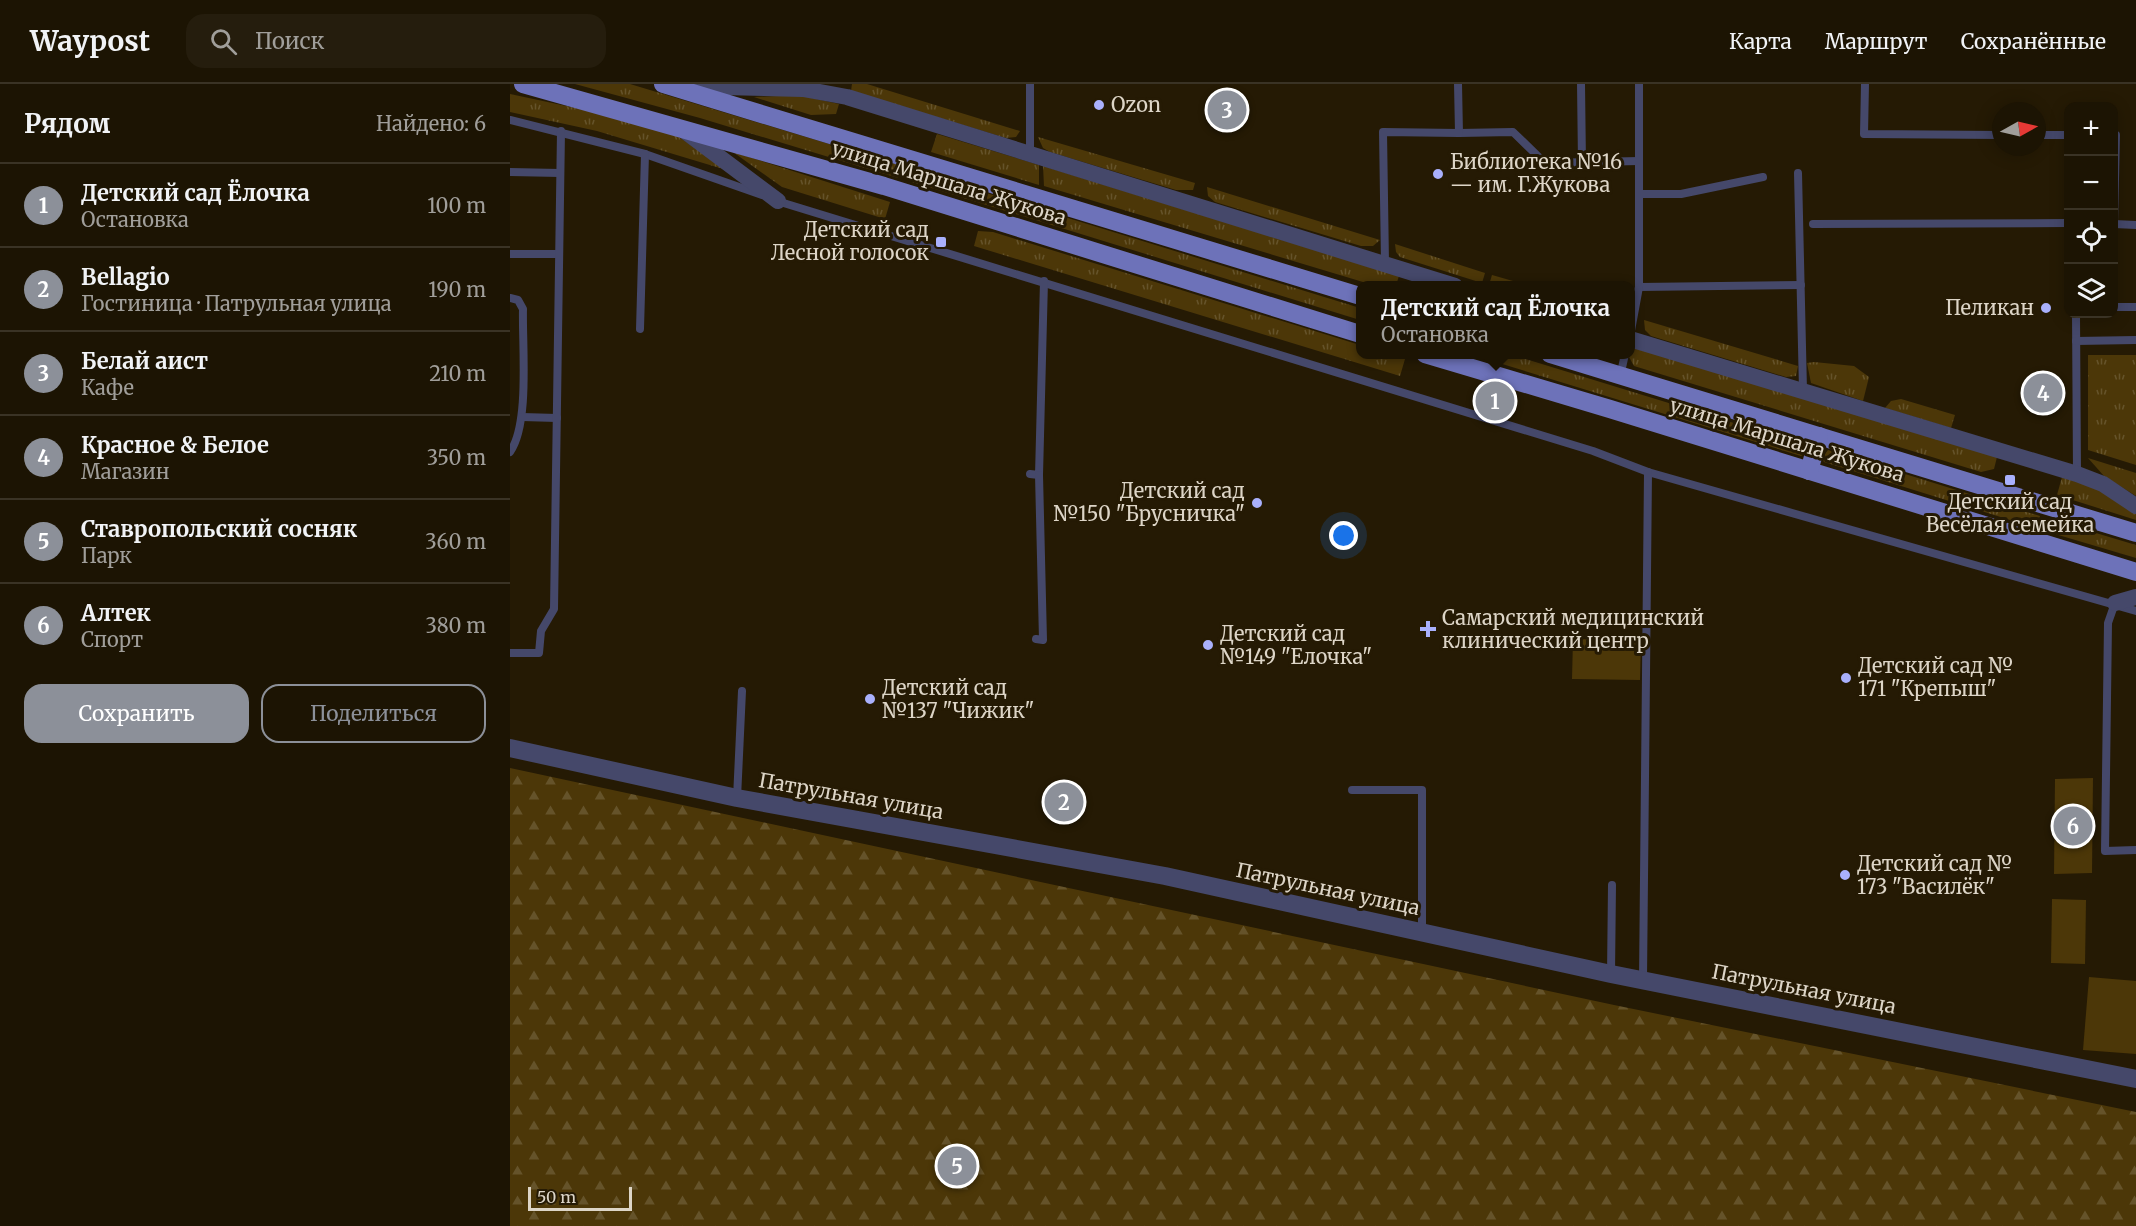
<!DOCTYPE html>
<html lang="ru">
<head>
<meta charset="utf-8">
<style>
	body { margin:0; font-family:Merriweather,serif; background:#251d0d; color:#f1f3f6 }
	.controls { position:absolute; right:18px; top:18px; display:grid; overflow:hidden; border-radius:12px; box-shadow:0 3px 15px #0003 }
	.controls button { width:54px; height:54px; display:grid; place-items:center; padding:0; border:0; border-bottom:2px solid #3a3325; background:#1c1403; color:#f1f3f6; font:30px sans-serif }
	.compass { position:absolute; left:1482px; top:18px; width:54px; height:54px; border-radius:50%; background:#1c1403; box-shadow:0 3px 15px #0003; rotate:82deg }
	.scale { position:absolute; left:18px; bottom:15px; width:104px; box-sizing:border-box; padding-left:6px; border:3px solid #ddd5c7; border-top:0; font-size:16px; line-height:21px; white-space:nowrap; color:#ddd5c7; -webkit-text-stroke:4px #251a04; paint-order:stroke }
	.you { position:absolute; left:834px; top:452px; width:21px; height:21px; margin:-15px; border:4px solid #fff; border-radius:50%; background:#1a73e8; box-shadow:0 0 0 9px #1a73e833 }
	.badge { display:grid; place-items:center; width:39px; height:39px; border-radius:50%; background:#8c9099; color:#fff; font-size:20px; font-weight:700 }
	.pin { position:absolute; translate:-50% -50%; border:3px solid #fff; box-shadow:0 2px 6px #0006 }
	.popup { position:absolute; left:846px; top:197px; width:279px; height:78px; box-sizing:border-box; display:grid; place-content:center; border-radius:12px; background:#1c1403; filter:drop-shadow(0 2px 4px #0005); font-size:20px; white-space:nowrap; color:#a09e9a }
	.popup b { font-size:22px; color:#f1f3f6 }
	.popup::after { content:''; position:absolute; left:50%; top:100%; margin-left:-12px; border:12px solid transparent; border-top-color:#1c1403 }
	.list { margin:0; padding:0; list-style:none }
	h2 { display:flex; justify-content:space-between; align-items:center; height:78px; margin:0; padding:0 24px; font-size:26px }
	h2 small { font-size:20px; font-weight:400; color:#a09e9a }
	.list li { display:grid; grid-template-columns:39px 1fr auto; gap:18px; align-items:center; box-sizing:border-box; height:84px; padding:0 24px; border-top:2px solid #3a3325 }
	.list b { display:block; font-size:22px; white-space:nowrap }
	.list p { margin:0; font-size:20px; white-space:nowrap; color:#a09e9a }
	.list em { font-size:20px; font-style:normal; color:#a09e9a }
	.actions { display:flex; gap:12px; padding:18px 24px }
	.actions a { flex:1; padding:14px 0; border:2px solid #8c9099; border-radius:18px; text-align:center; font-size:21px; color:#8c9099 }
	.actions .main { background:#8c9099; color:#fff }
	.icon { flex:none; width:33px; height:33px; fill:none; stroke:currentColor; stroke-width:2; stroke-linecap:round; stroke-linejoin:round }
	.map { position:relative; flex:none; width:1626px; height:1142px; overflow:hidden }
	header { display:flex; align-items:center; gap:36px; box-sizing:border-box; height:84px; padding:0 30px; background:#1c1403; border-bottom:2px solid #3a3325 }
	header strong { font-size:28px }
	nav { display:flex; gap:33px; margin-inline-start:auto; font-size:21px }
	.search { width:420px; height:54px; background:#251d0d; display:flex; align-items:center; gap:15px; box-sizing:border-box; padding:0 21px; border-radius:18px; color:#a09e9a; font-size:22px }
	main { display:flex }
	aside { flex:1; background:#1c1403 }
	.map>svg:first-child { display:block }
	.grass { fill:url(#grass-tufts) }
	.forest { fill:url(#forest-firs) }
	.pitch { fill:#4c3708 }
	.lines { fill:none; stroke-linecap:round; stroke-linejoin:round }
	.service { stroke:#45486a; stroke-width:8 }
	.minor { stroke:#45486a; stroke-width:16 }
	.tertiary { stroke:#45486a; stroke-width:18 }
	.primary { stroke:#6d72b9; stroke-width:18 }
	.poi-dot { fill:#a9b0fc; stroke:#251a04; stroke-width:2 }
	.labels { text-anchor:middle; stroke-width:6; stroke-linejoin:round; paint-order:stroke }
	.poi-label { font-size:20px; fill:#ddd5c7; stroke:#251a04; text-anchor:start }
	.street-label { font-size:20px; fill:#ddd5c7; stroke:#251a04 }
</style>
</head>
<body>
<header>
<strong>Waypost</strong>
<div class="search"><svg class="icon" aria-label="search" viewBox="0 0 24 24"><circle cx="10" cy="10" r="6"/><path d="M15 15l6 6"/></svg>Поиск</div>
<nav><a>Карта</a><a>Маршрут</a><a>Сохранённые</a></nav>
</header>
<main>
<aside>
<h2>Рядом<small>Найдено: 6</small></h2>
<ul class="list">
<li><span class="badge">1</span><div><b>Детский сад Ёлочка</b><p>Остановка</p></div><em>100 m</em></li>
<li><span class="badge">2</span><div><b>Bellagio</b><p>Гостиница · Патрульная улица</p></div><em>190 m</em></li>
<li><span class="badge">3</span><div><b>Белай аист</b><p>Кафе</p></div><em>210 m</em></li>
<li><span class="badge">4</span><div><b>Красное &amp; Белое</b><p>Магазин</p></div><em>350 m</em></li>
<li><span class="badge">5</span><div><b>Ставропольский сосняк</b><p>Парк</p></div><em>360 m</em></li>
<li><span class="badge">6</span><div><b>Алтек</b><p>Спорт</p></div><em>380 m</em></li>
</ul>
<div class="actions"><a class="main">Сохранить</a><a>Поделиться</a></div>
</aside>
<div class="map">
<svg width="1626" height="1142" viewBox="0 0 1626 1142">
	<defs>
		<pattern id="grass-tufts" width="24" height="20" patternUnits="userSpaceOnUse" patternTransform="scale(1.5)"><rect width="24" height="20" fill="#4c3708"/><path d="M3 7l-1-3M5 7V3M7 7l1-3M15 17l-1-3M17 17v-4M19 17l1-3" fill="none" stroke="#65532a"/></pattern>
		<pattern id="forest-firs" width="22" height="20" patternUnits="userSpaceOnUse" patternTransform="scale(1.5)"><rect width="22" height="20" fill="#4c3708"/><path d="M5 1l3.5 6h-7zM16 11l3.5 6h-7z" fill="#65532a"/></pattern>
	</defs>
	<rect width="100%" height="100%" fill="#251a04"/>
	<g class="grass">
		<polygon points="65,0 120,0 392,82 388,94 190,34"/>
		<polygon points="342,0 357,0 510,47 506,53 496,54 341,7"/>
		<polygon points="0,10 94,30 167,52 223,88 87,47 0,28"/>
		<polygon points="288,11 329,20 326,30 301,31 244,13"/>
		<polygon points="427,50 529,81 529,101 421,68"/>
		<polygon points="528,53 685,99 683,106 666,106 540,68 533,64"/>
		<polygon points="223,68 380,118 375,135 272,103"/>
		<polygon points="533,82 889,192 886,201 863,201 534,102"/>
		<polygon points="405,87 850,224 850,236 402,98"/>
		<polygon points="697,103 870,156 863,162 851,162 705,118 698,112"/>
		<polygon points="468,147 483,148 850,261 850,270 882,271 895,275 890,292 464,162"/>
		<polygon points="885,160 975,189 972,199 890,173 886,168"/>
		<polygon points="982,191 1017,201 979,201"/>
		<polygon points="1134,236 1288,282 1286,292 1276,293 1141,252 1135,246"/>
		<polygon points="1125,264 1487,373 1484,385 1471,388 1124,282 1119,273"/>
		<polygon points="963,271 1003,271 1295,361 1296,368 1291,372"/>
		<polygon points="1578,271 1626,271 1626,381 1578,366"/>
		<polygon points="1304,278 1344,282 1359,293 1353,317 1301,299 1297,279"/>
		<polygon points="1391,315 1445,331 1441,344 1375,324 1381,317"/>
		<polygon points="1318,366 1530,432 1526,444 1314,378 1312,374"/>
		<polygon points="1578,374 1626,389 1626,412 1594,392"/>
		<polygon points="1552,393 1589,405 1626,429 1626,436 1547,411"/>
		<polygon points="1539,435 1626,461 1626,474 1535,447"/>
	</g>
	<polygon class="forest" points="0,684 1104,921 1626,1028 1626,1142 0,1142"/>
	<g class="pitch">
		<polygon points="1063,555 1131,556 1130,596 1062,595"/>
		<polygon points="1583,694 1582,789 1544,790 1545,695"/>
		<polygon points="1542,815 1576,816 1575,880 1541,879"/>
		<polygon points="1579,893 1626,897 1626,970 1573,966"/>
	</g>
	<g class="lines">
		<g class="service">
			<polyline points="1071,0 1072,79"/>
			<polyline points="1355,0 1354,50 1491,51"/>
			<polyline points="0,36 135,70 252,111"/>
			<polyline points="949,49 1003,48 1035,79 1129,77"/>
			<polyline points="1527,51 1558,51"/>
			<polyline points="1604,51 1606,51 1604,140"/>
			<polyline points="520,70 520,0"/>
			<polyline points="0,88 50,89"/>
			<polyline points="1288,89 1293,306"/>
			<polyline points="1129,110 1171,110 1253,93"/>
			<polyline points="267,117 1083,367 1138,388 1626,527"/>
			<polyline points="1303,140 1558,139"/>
			<polyline points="1604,140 1626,141"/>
			<polyline points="0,170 49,170"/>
			<polyline points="875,179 873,48 949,49 948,0"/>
			<polyline points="1129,203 1291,201"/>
			<path d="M0,214L8,216L13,225C12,261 20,340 0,368"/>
			<polyline points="1604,223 1626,223"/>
			<polyline points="1566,230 1567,390"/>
			<polyline points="130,245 135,70"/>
			<polyline points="1120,252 1129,203 1129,0"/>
			<polyline points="1566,257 1626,256"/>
			<polyline points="1110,293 1115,270"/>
			<polyline points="12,333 47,334"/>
			<polyline points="520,390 529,391 534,197"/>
			<polyline points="1605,519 1598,539 1595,767 1626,766"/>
			<polyline points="526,555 533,556 529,391"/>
			<polyline points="0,569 29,569 31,547 44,525 51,47"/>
			<polyline points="842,706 912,706 912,848"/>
			<polyline points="227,714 232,607"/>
			<polyline points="1101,890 1102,801"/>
			<polyline points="1133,896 1138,388"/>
		</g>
		<g class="minor">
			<polyline points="171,2 293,5 337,13 945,202"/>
			<polyline points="176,48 268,117"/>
			<polyline points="1120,255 1567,390 1593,400 1626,422"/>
			<polyline points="1605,519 1626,513"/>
		</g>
		<polyline class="tertiary" points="0,664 227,714 655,792 1101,890 1626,995"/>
		<g class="primary">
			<polyline points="13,0 374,102 850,250"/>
			<polyline points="153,0 850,212"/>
			<polyline points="915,270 1100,325 1626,488"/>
			<polyline points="1040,270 1626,449"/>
			<polyline points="1299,387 1309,352"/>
		</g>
	</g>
	<g class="poi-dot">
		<circle cx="589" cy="21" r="6"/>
		<circle cx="928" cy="90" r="6"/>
		<rect x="425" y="152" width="12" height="12" rx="3"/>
		<circle cx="1536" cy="224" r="6"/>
		<rect x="1494" y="390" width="12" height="12" rx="3"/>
		<circle cx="747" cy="419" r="6"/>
		<path d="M915 536h6v6h6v6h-6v6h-6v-6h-6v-6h6z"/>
		<circle cx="698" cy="561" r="6"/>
		<circle cx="1336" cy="594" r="6"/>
		<circle cx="360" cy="615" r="6"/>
		<circle cx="1335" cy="791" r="6"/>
	</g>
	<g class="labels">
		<g class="poi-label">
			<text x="601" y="28">Ozon</text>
			<text x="940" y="85">Библиотека №16<tspan x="940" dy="23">— им. Г.Жукова</tspan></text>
			<text x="419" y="153" text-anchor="end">Детский сад<tspan x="419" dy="23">Лесной голосок</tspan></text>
			<text x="1524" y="231" text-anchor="end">Пеликан</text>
			<text x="735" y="414" text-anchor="end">Детский сад<tspan x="735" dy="23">№150 "Брусничка"</tspan></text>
			<text x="1500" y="425" text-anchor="middle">Детский сад<tspan x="1500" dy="23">Весёлая семейка</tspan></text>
			<text x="932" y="541">Самарский медицинский<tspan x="932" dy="23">клинический центр</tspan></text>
			<text x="710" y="557">Детский сад<tspan x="710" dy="23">№149 "Елочка"</tspan></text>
			<text x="1348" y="589">Детский сад №<tspan x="1348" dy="23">171 "Крепыш"</tspan></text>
			<text x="372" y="611">Детский сад<tspan x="372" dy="23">№137 "Чижик"</tspan></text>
			<text x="1347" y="787">Детский сад №<tspan x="1347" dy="23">173 "Василёк"</tspan></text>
		</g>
		<g class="street-label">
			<text transform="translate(439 99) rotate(17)" y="7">улица Маршала Жукова</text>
			<text transform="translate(1277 356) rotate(17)" y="7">улица Маршала Жукова</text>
			<text transform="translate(341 712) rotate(10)" y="7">Патрульная улица</text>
			<text transform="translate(818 805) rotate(12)" y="7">Патрульная улица</text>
			<text transform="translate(1294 905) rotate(11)" y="7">Патрульная улица</text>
		</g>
	</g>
</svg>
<div class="controls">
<button>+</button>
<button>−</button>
<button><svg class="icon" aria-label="locate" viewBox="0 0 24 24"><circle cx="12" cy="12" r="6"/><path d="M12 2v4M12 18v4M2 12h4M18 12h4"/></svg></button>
<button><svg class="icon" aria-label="layers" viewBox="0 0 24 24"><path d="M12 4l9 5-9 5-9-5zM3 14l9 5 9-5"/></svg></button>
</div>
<svg class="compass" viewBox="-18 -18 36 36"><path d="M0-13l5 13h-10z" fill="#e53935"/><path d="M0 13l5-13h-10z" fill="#a09e9a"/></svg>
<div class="scale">50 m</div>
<div class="you"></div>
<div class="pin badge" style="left:985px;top:317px">1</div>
<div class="popup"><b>Детский сад Ёлочка</b>Остановка</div>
<div class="pin badge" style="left:554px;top:718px">2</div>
<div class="pin badge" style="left:717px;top:26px">3</div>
<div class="pin badge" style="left:1533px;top:309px">4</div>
<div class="pin badge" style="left:447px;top:1082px">5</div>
<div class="pin badge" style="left:1563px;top:742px">6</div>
</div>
</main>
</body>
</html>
